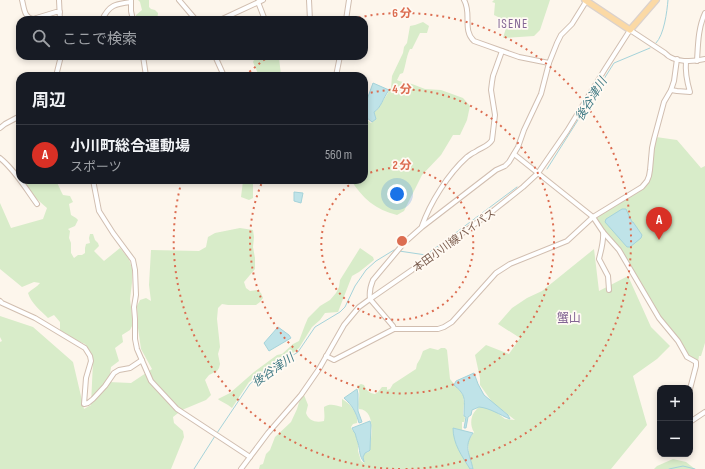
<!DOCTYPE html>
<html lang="ja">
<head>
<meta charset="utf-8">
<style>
	body { margin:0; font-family:"Sofia Sans Condensed","Noto Sans JP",sans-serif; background:#20242c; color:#f1f3f6 }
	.controls { position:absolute; right:12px; bottom:12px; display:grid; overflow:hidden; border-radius:8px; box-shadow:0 2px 6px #0003 }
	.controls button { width:36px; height:36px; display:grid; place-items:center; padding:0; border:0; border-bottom:1px solid #363941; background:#171b24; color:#f1f3f6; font:20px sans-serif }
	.you { position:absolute; left:397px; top:194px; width:14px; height:14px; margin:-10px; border:3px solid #fff; border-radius:50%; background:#1a73e8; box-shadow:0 0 0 6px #1a73e833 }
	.badge { display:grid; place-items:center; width:26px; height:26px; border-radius:50%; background:#d93025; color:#fff; font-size:13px; font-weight:700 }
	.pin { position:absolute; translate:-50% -33px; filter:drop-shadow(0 1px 2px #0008) }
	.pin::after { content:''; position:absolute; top:21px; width:14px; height:12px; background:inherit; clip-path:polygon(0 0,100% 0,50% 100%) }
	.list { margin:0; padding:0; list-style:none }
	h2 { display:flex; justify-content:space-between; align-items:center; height:52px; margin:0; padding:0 16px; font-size:17px }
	h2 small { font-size:13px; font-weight:400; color:#9ea1a6 }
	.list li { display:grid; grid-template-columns:26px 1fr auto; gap:12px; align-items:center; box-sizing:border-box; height:60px; padding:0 16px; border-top:1px solid #363941 }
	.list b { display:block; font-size:15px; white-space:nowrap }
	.list p { margin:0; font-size:13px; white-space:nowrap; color:#9ea1a6 }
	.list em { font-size:13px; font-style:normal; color:#9ea1a6 }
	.icon { flex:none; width:22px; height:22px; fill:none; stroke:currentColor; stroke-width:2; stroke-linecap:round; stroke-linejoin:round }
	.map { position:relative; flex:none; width:705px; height:469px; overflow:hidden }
	.search { position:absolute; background:#171b24; box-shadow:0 2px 6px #0003; left:16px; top:16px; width:352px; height:44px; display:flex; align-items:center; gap:10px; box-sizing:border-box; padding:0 14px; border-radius:12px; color:#9ea1a6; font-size:15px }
	.panel { position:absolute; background:#171b24; box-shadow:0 2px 6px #0003; left:16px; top:72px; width:352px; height:112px; border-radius:12px }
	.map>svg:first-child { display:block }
	.green { fill:#d8ecc9 }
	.water { fill:#bfe3e8; stroke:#a5d3da }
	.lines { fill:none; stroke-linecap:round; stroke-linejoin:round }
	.stream { stroke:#a5d3da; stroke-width:1 }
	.minor-casing { stroke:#d1beb0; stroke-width:6 }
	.major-casing { stroke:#dad1cd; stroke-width:8 }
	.minor { stroke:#fff; stroke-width:4 }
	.major { stroke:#fbd9a5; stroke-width:5.5 }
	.ring { fill:none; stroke:#dc6d51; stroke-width:2; stroke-dasharray:2 4 }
	.labels { text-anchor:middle; stroke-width:3.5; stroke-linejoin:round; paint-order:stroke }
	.street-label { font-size:11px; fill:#7a5c4d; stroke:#fffaf3 }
	.water-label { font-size:12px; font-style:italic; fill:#437c86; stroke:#fffaf3 }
	.neighbourhood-label { font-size:12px; fill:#846695; stroke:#fffaf3 }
	.quarter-label { font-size:13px; letter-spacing:1px; fill:#846695; stroke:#fffaf3 }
	.centre { fill:#dc6d51; stroke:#fffaf3; stroke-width:2 }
	.ring-label { font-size:12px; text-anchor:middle; font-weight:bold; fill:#dc6d51; stroke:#fffaf3; stroke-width:3.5; stroke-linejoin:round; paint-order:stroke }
</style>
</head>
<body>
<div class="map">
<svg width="705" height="469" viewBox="0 0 705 469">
	<rect width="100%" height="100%" fill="#fdf6ec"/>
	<g class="green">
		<polygon points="138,0 149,0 149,7 151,9 155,10 158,13 157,20 136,20 136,15 142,10 140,2"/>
		<polygon points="494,0 550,0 540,30 534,36 503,38 506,28 510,21 502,19 494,15 495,3 492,2"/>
		<path d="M423,22L429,26L427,33H420L412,49H410C406,57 406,65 403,73L400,74L397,80L399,81L412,84L425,89L441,90L463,98L470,106L467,120L460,135H453L441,155L422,175L404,211L397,215C376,210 362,198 351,180H364V119H366L371,123L376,119L374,112L378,109L391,88L392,76L403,53L404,47L407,43L410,26L415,25Z"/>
		<polygon points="250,56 278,56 279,58 281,75 286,76 259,76 253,62 255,58"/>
		<path d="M656,137L677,140L701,168L705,166V343L701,356H699L698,362L688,356L684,348L680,341L662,319L620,250L604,230L596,218C605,212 613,206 622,201C635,194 647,190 651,175C654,167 652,158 653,150C654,146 655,141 656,137Z"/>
		<path d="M26,180H55C59,185 60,190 63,195L70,196L73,202L69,204L71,215L76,218L78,220L75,226L68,229L70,231L69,238L71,243V253L74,258L78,255H82L85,253V248L86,244L90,243L89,238L90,234H93L95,240L98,243L99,246L94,251L104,261L120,248L129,259L132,268V283L130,299L133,324L130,330L122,335L123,342L115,348L119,361L111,367L109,382L131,383L152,369L141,349L138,328L137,306L140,300L146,298L151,301L149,285L151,250L199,251L206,247L208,237L215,233L240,228L253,230L254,237L253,247L255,258V269L244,282L246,288L250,291L257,290L261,293L263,298L260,302L256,305H228L222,304L218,308L217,319L220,347L218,354L220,364L219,368L217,371L209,375L205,380L211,395L206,400L182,410L173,417L174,423L183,431L184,437L171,469H0V342L2,341L0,337V316L33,327L73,362L84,409L91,405L93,361L91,353L85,344L78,341L60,330V322L54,315L48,318C41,311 31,303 28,293C32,289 37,287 40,283L34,282L22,287L0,269V203L11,228L43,219L47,208C38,200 28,193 24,181Z"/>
		<polygon points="246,180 253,180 253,198 249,200 241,197 243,181"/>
		<polygon points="360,248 373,257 374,260 359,272 352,276 338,312 325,313 320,320 312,327 299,348 288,357 269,370 259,375 249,382 232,408 228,405 219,400 218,399 230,393 254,372 277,355 282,354 293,344 299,341 305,325 308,318 320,306 330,300 336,293 339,287 340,280"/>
		<path d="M594,249L599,291L628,276L651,327L670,346L657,359L633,376L647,425L611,469H259L260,465L263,464L266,454L270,450L275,437L291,422L297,409L301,396L304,395L308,405L306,413C309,421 316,423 324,421C325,416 324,412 324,407C330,403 335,405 342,407V399C350,403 359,415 357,423L353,424L351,427L352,430L357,433V440L358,443V451L361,461L364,463L363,457L365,453L369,452C371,440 377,410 359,409C357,401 362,393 357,386L361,384L364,385C366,390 369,393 375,394L378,392L382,387H387V390L390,389L393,384L416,369L417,364L420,359L423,351L430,348L438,350L441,348H445L447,350L450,379L463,395L464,403L463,414L465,418L464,422H462V429L468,452L469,454L468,442L474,432C470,426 470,416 476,410C478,407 482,406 485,405L496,412L505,419L515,420L492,402L480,385V378L475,355L486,345L509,354L520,338L498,324L512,308L527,298L542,291Z"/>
		<polygon points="673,459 686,462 695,469 654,469 657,466"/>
	</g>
	<g class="water">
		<path d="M373,83L389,90C383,98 381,108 374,112L376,119L372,122L367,118H364V111L367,109L365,105Z"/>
		<polygon points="294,192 303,193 301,203 294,201"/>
		<polygon points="622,209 626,209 632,222 633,222 642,235 641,238 630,247 627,247 605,222 606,219"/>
		<polygon points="278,327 289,335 291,338 269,351 264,343"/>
		<path d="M474,373L478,384L484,395L508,415L510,419C500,415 490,408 479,407L472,410L471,415L468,417L466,428H464L466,417L464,416V414C464,406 466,398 461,392C459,389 456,387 454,385L456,381Z"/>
		<path d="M357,389L358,394V411L362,422L359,423C356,412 352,405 344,398Z"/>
		<path d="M370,421L371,425L370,450L369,451L365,453L363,457L364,462C359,456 360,450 358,443C357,440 356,437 355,433L354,432L352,428Z"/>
		<path d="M453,428L473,433C463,447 470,454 473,469H470C462,456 453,444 453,428Z"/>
	</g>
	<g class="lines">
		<g class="stream">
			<path d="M656,43C664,35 667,12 668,0"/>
			<polyline points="547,169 614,63 650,48"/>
			<polyline points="399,251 426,255 517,187"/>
			<polyline points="217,433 250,384 256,379 298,352 315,327 340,312 345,307 355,286 366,270 376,261 394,250 395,250"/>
			<polyline points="194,469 215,436"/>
			<polyline points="669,469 683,466 695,469"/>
		</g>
		<defs>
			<g id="minor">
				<path d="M22,0C24,7 24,18 33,19L56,12H60"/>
				<polyline points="59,0 60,20"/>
				<polyline points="131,0 131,11 133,20"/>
				<polyline points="179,0 196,20"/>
				<polyline points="309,0 310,20"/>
				<path d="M464,0C472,13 462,30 474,41L519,57L549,63"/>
				<polyline points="258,2 265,20"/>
				<path d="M102,20C109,5 115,4 131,2"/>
				<polyline points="220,20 263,0"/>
				<polyline points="346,20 349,0"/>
				<polyline points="143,56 146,76"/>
				<polyline points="215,56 224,76"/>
				<path d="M697,61C698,45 698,28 705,13"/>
				<polyline points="56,76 61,56"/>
				<polyline points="336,76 340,56"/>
				<path d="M671,90L677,91L690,92C687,82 685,72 686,61"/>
				<polyline points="0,128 5,124 20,116"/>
				<polyline points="514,154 593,217 603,232 619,250 659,318 678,341 687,357 696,362 696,366 690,389"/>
				<path d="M0,158C15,170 26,189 37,204"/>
				<polyline points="93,180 99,211 113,233 133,260 135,270 136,295 134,307 135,319 135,339 137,349 151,381 177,409 250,457"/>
				<polyline points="93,180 184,180"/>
				<path d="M422,226C430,203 448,174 467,157C470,155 472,153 475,152C481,147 488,147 492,140L495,115L491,90L492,82L493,76L502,51"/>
				<path d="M603,232C604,241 601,250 599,259L608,276L609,290"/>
				<polyline points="0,301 2,303 35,318 85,348 90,356 91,361 86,378 84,404 88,403 93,399 105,386 114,373 119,370 130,368 142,360"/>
				<path d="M394,329L393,326L370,299C369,292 370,287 373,280L404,243L422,227L496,170L505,166L509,162L518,147L524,130L541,94L549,63L557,43L561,35L572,24L587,0"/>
				<polyline points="326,356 334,360 394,329 438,329 444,327 452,322 496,273 510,264 567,241 593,217 642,187 647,181 649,176 650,170 652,148 654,139 664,102 671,90 674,81 677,59"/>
				<polyline points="690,422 705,412"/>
				<path d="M241,469L268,433L301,395L319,369L344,325L359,307L370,299L412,270L494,210L523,187L538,173L567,131L605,69L630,30L665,53C674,63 693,62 705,59"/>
			</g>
			<polyline id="major" points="585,0 630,30 656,0"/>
		</defs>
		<use href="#minor" class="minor-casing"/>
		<use href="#major" class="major-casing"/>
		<use href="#minor" class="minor"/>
		<use href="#major" class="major"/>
	</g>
	<g class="ring">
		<path d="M365 175A76 76 0 1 1 356 180"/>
		<path d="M365 94A152 152 0 1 1 263 180"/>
		<path d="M400 469A228 228 0 0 1 182 180M245 76A228 228 0 0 1 268 57M347 20A228 228 0 1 1 404 469"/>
	</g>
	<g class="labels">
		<g class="street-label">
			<text transform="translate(454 240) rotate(-36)" y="4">本田小川線バイパス</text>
		</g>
		<g class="water-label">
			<text transform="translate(591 99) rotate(-58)" y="4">後谷津川</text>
			<text transform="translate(273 370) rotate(-35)" y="4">後谷津川</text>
		</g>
		<g class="neighbourhood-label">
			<text x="569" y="322">蟹山</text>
		</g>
		<g class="quarter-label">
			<text x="513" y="28">ISENE</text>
		</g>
	</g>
	<circle cx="402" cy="241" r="6" class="centre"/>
	<g class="ring-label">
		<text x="402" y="17">6 分</text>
		<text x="402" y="93">4 分</text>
		<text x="402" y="169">2 分</text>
	</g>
</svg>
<div class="controls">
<button>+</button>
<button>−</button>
</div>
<div class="you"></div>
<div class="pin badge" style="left:659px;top:240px">A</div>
<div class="search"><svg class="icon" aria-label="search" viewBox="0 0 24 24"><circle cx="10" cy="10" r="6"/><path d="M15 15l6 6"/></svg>ここで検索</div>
<section class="panel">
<h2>周辺<small></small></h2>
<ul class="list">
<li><span class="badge">A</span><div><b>小川町総合運動場</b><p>スポーツ</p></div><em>560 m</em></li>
</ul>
</section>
</div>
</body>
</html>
